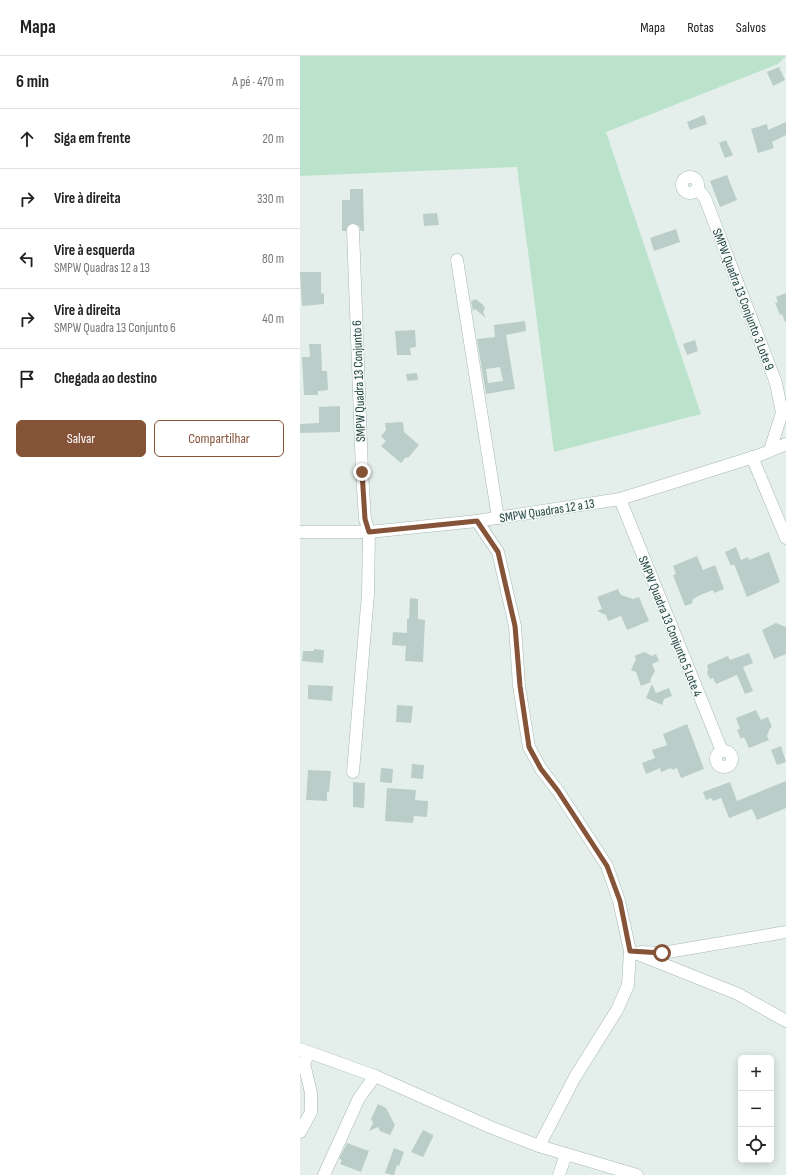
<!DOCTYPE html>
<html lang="pt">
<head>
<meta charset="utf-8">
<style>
	body { margin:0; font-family:"Sofia Sans Condensed",sans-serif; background:#f6f6f6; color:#222 }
	.controls { position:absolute; right:12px; bottom:12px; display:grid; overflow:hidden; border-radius:6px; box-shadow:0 2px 10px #0003 }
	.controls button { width:36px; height:36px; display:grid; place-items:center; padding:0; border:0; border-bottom:1px solid #e0e0e0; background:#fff; color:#222; font:20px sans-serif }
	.stop { position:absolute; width:12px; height:12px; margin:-9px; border:3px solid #855438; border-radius:50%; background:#fff }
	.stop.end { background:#855438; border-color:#fff; box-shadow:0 1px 4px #0008 }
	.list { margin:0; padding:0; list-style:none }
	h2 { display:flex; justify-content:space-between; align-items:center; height:52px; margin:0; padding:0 16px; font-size:17px }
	h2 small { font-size:13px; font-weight:400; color:#767676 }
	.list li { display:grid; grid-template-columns:26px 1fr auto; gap:12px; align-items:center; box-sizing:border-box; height:60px; padding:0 16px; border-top:1px solid #e0e0e0 }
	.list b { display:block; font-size:15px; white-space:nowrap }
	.list p { margin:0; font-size:13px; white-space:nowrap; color:#767676 }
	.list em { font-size:13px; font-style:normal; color:#767676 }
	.actions { display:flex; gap:8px; padding:12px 16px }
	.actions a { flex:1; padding:9px 0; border:1px solid #855438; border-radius:6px; text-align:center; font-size:14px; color:#855438 }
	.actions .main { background:#855438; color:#fff }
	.icon { flex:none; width:22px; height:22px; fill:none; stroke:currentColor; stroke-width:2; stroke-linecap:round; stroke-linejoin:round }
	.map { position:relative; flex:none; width:486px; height:1119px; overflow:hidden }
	header { display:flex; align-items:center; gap:24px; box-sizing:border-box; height:56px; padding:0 20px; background:#fff; border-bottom:1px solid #e0e0e0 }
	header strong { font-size:19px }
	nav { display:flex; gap:22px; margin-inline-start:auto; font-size:14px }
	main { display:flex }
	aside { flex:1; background:#fff }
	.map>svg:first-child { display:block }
	.green { fill:#bbe2ca }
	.building { fill:#bbcdc8; fill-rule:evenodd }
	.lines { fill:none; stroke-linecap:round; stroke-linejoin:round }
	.minor-casing { stroke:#a6b8b4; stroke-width:13 }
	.minor { stroke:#fff; stroke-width:12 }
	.route { stroke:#855438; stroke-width:5 }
	.labels { text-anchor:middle; stroke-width:3; stroke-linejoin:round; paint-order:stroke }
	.street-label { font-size:13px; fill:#21423e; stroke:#f5faf8 }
</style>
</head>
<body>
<header>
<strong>Mapa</strong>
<nav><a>Mapa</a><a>Rotas</a><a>Salvos</a></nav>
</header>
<main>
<aside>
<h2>6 min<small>A pé · 470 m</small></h2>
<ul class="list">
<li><svg class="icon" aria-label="ahead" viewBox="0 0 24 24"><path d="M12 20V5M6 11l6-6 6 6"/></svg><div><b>Siga em frente</b></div><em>20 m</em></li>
<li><svg class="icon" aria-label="right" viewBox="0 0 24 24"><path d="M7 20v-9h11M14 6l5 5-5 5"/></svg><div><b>Vire à direita</b></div><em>330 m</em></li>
<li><svg class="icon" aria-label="left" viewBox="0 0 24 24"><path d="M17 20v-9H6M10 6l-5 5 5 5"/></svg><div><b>Vire à esquerda</b><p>SMPW Quadras 12 a 13</p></div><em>80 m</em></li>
<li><svg class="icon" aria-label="right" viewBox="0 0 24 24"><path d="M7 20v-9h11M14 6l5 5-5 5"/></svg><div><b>Vire à direita</b><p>SMPW Quadra 13 Conjunto 6</p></div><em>40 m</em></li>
<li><svg class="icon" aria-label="arrive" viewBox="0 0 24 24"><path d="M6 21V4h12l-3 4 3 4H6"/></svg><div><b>Chegada ao destino</b></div></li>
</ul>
<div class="actions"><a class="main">Salvar</a><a>Compartilhar</a></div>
</aside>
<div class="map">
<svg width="486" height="1119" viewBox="0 0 486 1119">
	<rect width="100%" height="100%" fill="#e4efeb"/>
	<polygon class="green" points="0,0 486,0 478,8 306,76 401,358 254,396 217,111 0,120"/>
	<g class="building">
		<polygon points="479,11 485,24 473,30 467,16"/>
		<polygon points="404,59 407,68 390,74 387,66"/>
		<polygon points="486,66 486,79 472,86 474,92 458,97 451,73 467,68 468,74"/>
		<polygon points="426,84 433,99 425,102 419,87"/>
		<polygon points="427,119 437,144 420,151 410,125"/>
		<polygon points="50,133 63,133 64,175 61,175 59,170 53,167 47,170 46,175 42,175 42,144 50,144"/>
		<polygon points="137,157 139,169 124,170 123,158"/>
		<polygon points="376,173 380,186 354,195 350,182"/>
		<polygon points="0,216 21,216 21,238 24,237 24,248 3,250 2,249"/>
		<polygon points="486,237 486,266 485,266 482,258 480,259 475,247 478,246 476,241"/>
		<polygon points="176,243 184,250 185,252 183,256 186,262 175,253 173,255 171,245"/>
		<path d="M225,265L226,275L206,279L215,333L186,338L177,283L195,281L194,269ZM200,311L203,325L188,327L186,313Z"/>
		<polygon points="115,274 116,291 110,292 111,299 97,299 95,275"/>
		<polygon points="395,284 398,295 387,299 383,288"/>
		<polygon points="9,288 21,288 22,315 27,315 28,334 18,335 18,339 4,339 2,301 10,301"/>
		<polygon points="117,317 118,324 107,325 106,318"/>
		<polygon points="40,350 40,376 0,377 0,368 19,367 19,351"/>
		<polygon points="103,366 104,376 119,389 108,402 106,401 101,407 81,390 86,385 81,380 86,374 85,367"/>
		<polygon points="436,491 441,504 448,501 449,504 469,496 480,526 447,541 434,508 431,510 425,496"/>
		<polygon points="397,500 403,514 415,509 424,533 414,537 413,534 398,540 392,544 393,547 385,550 373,519 376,518 373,510"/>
		<polygon points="318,533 321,539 333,543 339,541 349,565 327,574 321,560 308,565 306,559 297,555 302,553 297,541"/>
		<polygon points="110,542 118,543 118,563 125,564 123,606 105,605 106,590 92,589 93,576 107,577 107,563 109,563"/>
		<polygon points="476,567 486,571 486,598 474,603 462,574"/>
		<polygon points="14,593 24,594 23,607 2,605 3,595 14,595"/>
		<polygon points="344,596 352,600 356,598 359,605 352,608 355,615 350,624 351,626 341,630 336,616 331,614 336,603 334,600"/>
		<polygon points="449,597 453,607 443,611 453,635 445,638 437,619 416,628 413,622 410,623 407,617 408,613 407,609 428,600 430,604"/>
		<polygon points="352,628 356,637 369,632 372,640 364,643 362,649 346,642"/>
		<polygon points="8,629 33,630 32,645 8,643"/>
		<polygon points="97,649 113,650 111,667 96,666"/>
		<polygon points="456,654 461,664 468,661 472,671 470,672 467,680 469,684 449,692 444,681 441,683 437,674 440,673 436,662"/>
		<polygon points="387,668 404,713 381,722 377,712 372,714 371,712 361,716 360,712 346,718 342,707 355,702 352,694 367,689 363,678"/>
		<polygon points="481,690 486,706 477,709 471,694"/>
		<polygon points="112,708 124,709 123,723 111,722"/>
		<polygon points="81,712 93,713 92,727 80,726"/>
		<polygon points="8,714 31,715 29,736 27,736 27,745 6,744"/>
		<polygon points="486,725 486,752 457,764 452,753 429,762 421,742 413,745 411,742 406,744 403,736 430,726 437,745"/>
		<polygon points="53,726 65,727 64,752 53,751"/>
		<polygon points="87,732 116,734 115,744 128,745 127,761 114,760 113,767 85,765"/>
		<polygon points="78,1048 86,1052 95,1069 90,1079 80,1075 78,1071 69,1075 73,1067 71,1063"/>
		<polygon points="123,1074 133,1079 133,1081 123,1101 111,1096"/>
		<polygon points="47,1087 69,1095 61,1116 40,1108 42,1104 39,1103"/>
		<polygon points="94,1092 104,1096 99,1110 97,1109 94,1119 92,1119 85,1117"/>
	</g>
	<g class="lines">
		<defs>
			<g id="minor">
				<circle cx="390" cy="129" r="8"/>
				<polyline points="397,132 405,142 476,327 482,357 470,394"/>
				<polyline points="157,204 198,462"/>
				<polyline points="452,401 486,482"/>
				<polyline points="320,443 422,695"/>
				<polyline points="177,465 198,496 215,570 219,630 229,691 241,713 258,735 307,810 319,845 330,895 328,929 317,954 275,1021 239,1090"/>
				<polyline points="0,476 69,476 177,465 320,443 460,399 486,388"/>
				<circle cx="424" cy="703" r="8"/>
				<polyline points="53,716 68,538 69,476 65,463 62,416 53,174"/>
				<polyline points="330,895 438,938 486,965"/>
				<polyline points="341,896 362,897 486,876"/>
				<polyline points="0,993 75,1020 190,1071 239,1090 337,1119"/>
				<polyline points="0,1076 11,1056 11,1037 4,1007 9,997"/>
				<polyline points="24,1119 59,1042 75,1020"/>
				<polyline points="259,1119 266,1098"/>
			</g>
		</defs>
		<use href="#minor" class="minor-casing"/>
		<use href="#minor" class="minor"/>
	</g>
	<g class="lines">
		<polyline class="route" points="62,416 65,463 69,476 177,465 198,496 215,570 220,630 229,691 241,713 258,735 307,810 320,845 330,895 362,897"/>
	</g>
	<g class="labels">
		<g class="street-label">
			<text transform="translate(444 243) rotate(69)" y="5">SMPW Quadra 13 Conjunto 3 Lote 9</text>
			<text transform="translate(58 325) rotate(-92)" y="5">SMPW Quadra 13 Conjunto 6</text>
			<text transform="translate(247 454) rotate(-9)" y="5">SMPW Quadras 12 a 13</text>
			<text transform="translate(371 570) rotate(68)" y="5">SMPW Quadra 13 Conjunto 5 Lote 4</text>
		</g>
	</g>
</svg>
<div class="controls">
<button>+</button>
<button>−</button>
<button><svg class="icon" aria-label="locate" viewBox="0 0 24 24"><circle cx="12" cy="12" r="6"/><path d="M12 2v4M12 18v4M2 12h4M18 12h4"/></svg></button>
</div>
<div class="stop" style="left:362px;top:897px"></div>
<div class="stop end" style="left:62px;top:416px"></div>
</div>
</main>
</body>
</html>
